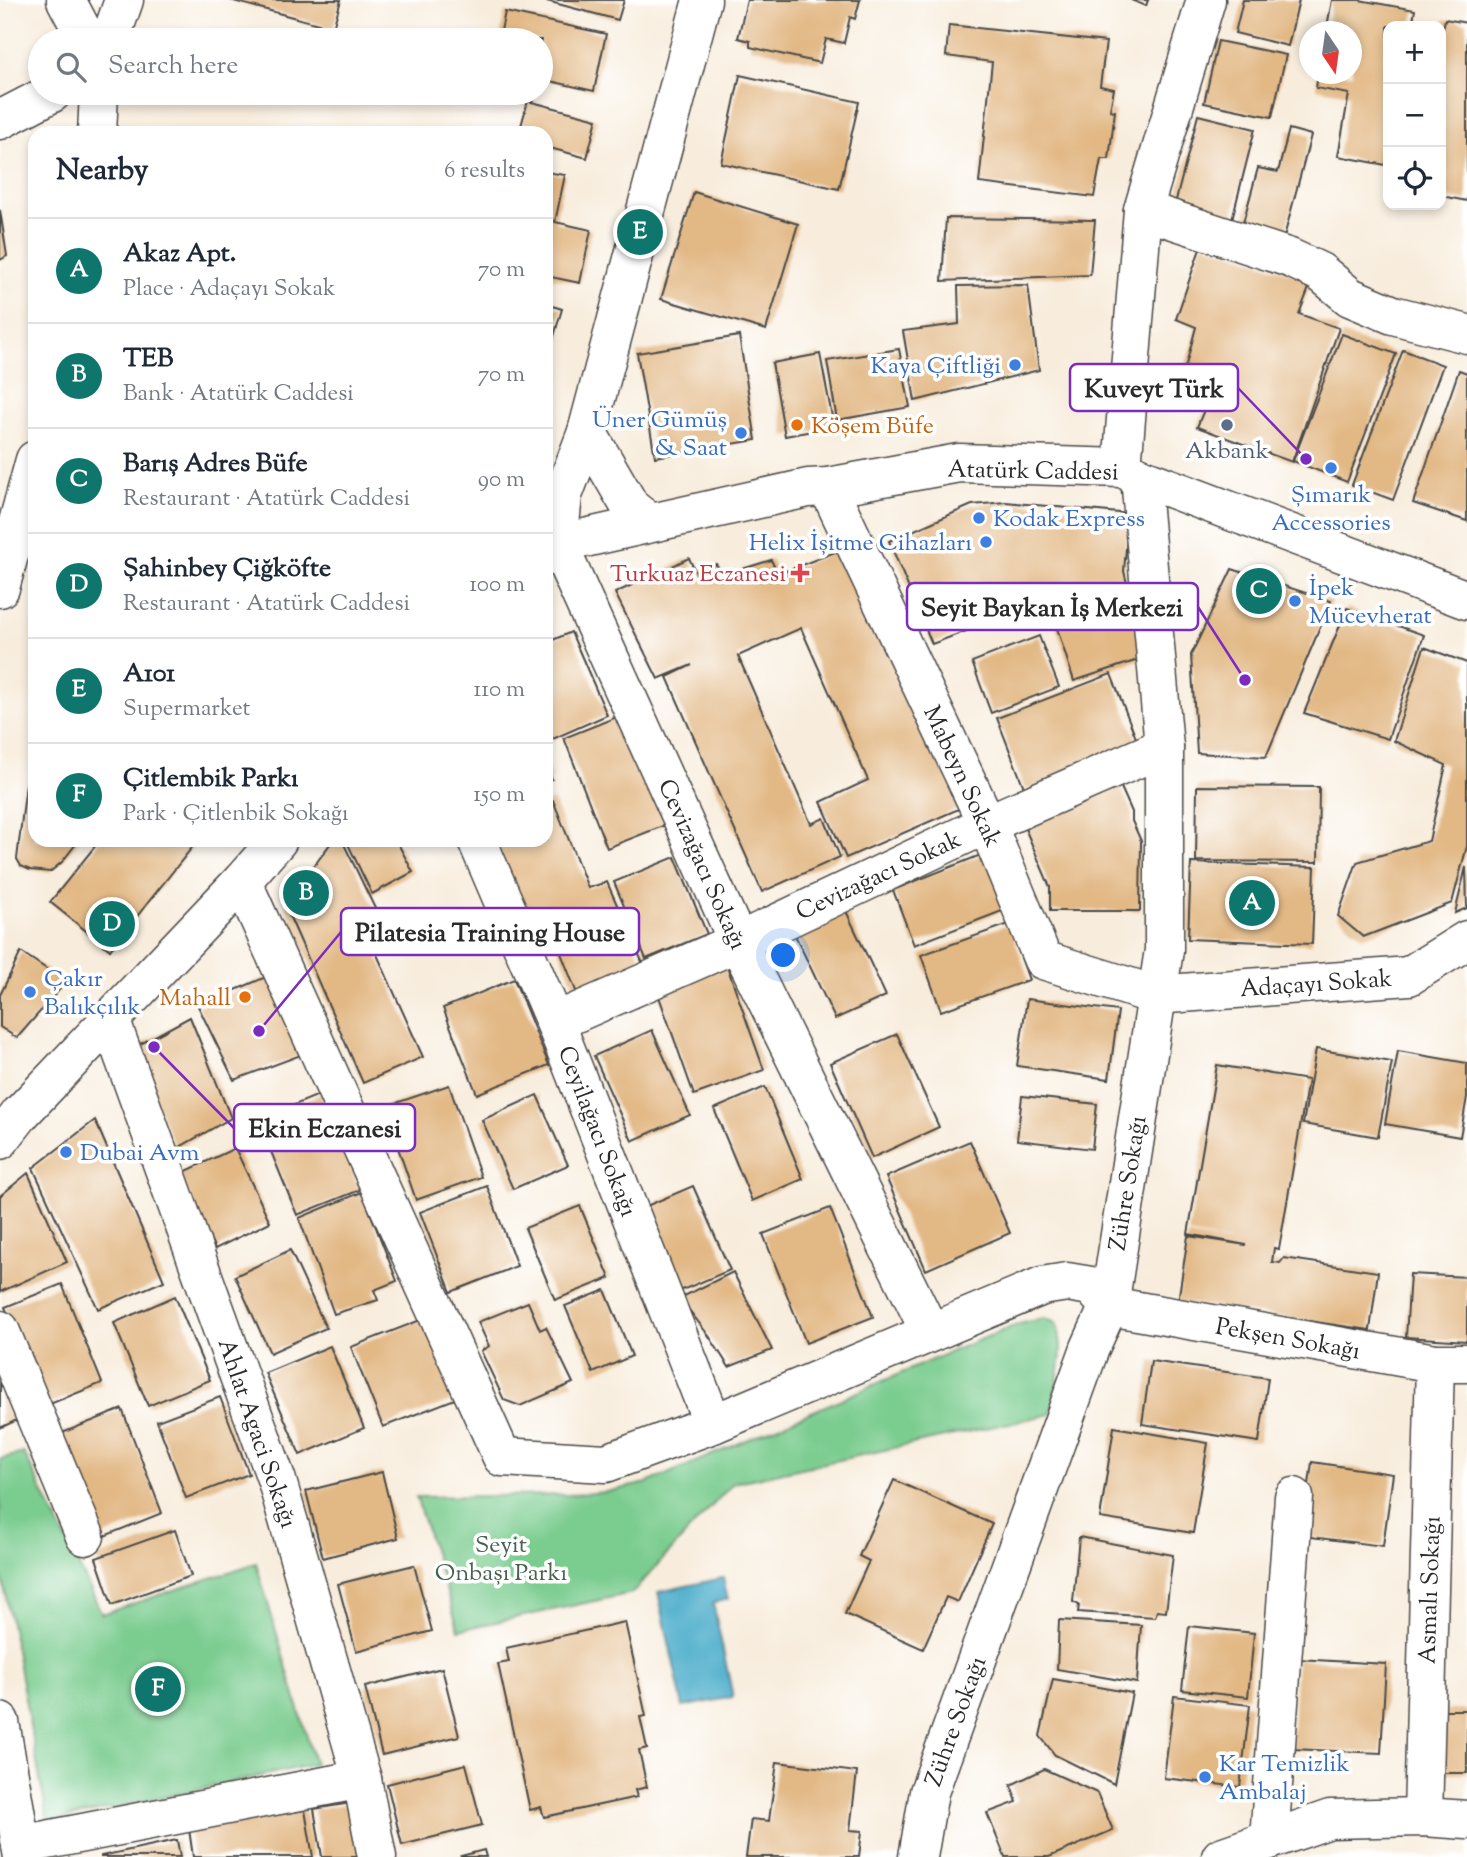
<!DOCTYPE html>
<html lang="en">
<head>
<meta charset="utf-8">
<style>
	body { margin:0; font-family:"Sorts Mill Goudy",serif; background:#f6f6f7; color:#1f2937 }
	.controls { position:absolute; right:21px; top:21px; display:grid; overflow:hidden; border-radius:14px; box-shadow:0 4px 10px #0003 }
	.controls button { width:63px; height:63px; display:grid; place-items:center; padding:0; border:0; border-bottom:2px solid #e0e1e3; background:#fff; color:#1f2937; font:35px sans-serif }
	.compass { position:absolute; left:1299px; top:21px; width:63px; height:63px; border-radius:50%; background:#fff; box-shadow:0 4px 10px #0003; rotate:167deg }
	.you { position:absolute; left:784px; top:956px; width:24px; height:24px; margin:-18px; border:5px solid #fff; border-radius:50%; background:#1a73e8; box-shadow:0 0 0 10px #1a73e833 }
	.badge { display:grid; place-items:center; width:46px; height:46px; border-radius:50%; background:#0f766e; color:#fff; font-size:23px; font-weight:700 }
	.pin { position:absolute; translate:-50% -50%; border:4px solid #fff; box-shadow:0 2px 7px #0006 }
	.list { margin:0; padding:0; list-style:none }
	h2 { display:flex; justify-content:space-between; align-items:center; height:91px; margin:0; padding:0 28px; font-size:30px }
	h2 small { font-size:23px; font-weight:400; color:#747a83 }
	.list li { display:grid; grid-template-columns:46px 1fr auto; gap:21px; align-items:center; box-sizing:border-box; height:105px; padding:0 28px; border-top:2px solid #e0e1e3 }
	.list b { display:block; font-size:26px; white-space:nowrap }
	.list p { margin:0; font-size:23px; white-space:nowrap; color:#747a83 }
	.list em { font-size:23px; font-style:normal; color:#747a83 }
	.icon { flex:none; width:38px; height:38px; fill:none; stroke:currentColor; stroke-width:2; stroke-linecap:round; stroke-linejoin:round }
	.map { position:relative; flex:none; width:1467px; height:1857px; overflow:hidden }
	.search { position:absolute; background:#fff; box-shadow:0 4px 10px #0003; left:28px; top:28px; width:525px; height:77px; display:flex; align-items:center; gap:18px; box-sizing:border-box; padding:0 24px; border-radius:38px; color:#747a83; font-size:26px }
	.panel { position:absolute; background:#fff; box-shadow:0 4px 10px #0003; left:28px; top:126px; width:525px; height:721px; border-radius:21px }
	.map>svg:first-child { display:block }
	.green { fill:#7acc8f; stroke:#527c5d; stroke-width:2 }
	.water { fill:#4badca; stroke:#3b6c7a; stroke-width:2 }
	.building { fill:#e2b884 }
	.lines { fill:none; stroke-linecap:round; stroke-linejoin:round }
	.minor-casing { stroke:#4a4846; stroke-width:41 }
	.minor { stroke:#fff; stroke-width:38 }
	.shop-dot { fill:#3f7fe0; stroke:#fff; stroke-width:2.5 }
	.food-dot { fill:#e8710a; stroke:#fff; stroke-width:2.5 }
	.service-dot { fill:#5c6f8a; stroke:#fff; stroke-width:2.5 }
	.health-dot { fill:#e0444e; stroke:#fff; stroke-width:2.5 }
	.labels { text-anchor:middle; stroke-width:7; stroke-linejoin:round; paint-order:stroke }
	.shop-label { font-size:24px; fill:#366cbe; stroke:#fff; text-anchor:start }
	.food-label { font-size:24px; fill:#c56008; stroke:#fff; text-anchor:start }
	.service-label { font-size:24px; fill:#4e5e75; stroke:#fff }
	.street-label { font-size:24px; fill:#2b2b2b; stroke:#fff }
	.health-label { font-size:24px; fill:#be3a42; stroke:#fff; text-anchor:end }
	.park-label { font-size:24px; fill:#47634e; stroke:#fff }
	.leader { fill:none; stroke:#7b2cbf; stroke-width:2.5 }
	.callout-dot { fill:#7b2cbf; stroke:#fff; stroke-width:2.5 }
	.callout { fill:#fff; stroke:#7b2cbf; stroke-width:2.5 }
	.callout-label { font-size:26px; text-anchor:middle; font-weight:bold; fill:#2b2b2b }
</style>
</head>
<body>
<div class="map">
<svg width="1467" height="1857" viewBox="0 0 1467 1857">
	<rect width="100%" height="100%" fill="#fff"/>
	<filter id="ink" filterUnits="userSpaceOnUse"><feTurbulence type="fractalNoise" baseFrequency=".0143" numOctaves="2"/><feDisplacementMap in="SourceGraphic" scale="14" xChannelSelector="R" yChannelSelector="G"/><feConvolveMatrix kernelMatrix="1 2 1 2 8 2 1 2 1" color-interpolation-filters="sRGB"/></filter>
	<filter id="wash" filterUnits="userSpaceOnUse"><feTurbulence type="fractalNoise" baseFrequency=".00686" numOctaves="4" result="noise"/><feDisplacementMap in="SourceGraphic" scale="28" xChannelSelector="R" yChannelSelector="G"/><feGaussianBlur stdDeviation="1.57" result="paint"/><feColorMatrix in="noise" values="0 0 0 0 0 0 0 0 0 0 0 0 0 0 0 0 0 1.4 0 .05"/><feComposite in="paint" operator="in"/></filter>
	<g filter="url(#wash)">
		<rect width="100%" height="100%" fill="#f8eddd"/>
		<g class="green">
			<path d="M1044,1318L1056,1323C1068,1351 1055,1384 1051,1414L733,1483L632,1593L459,1630L416,1497L568,1495L606,1492L647,1483L957,1349L1019,1324Z"/>
			<polygon points="24,1453 102,1614 256,1563 315,1764 48,1822 0,1565 0,1459"/>
		</g>
		<polygon class="water" points="723,1578 728,1599 713,1603 733,1697 683,1707 658,1592"/>
		<g id="blocks">
			<g class="building">
				<polygon points="230,0 341,0 333,28"/>
				<polygon points="543,0 624,0 618,20"/>
				<polygon points="747,0 860,0 855,19 850,17 844,43 826,39 820,63 750,47 750,41 738,38"/>
				<polygon points="1131,0 1148,0 1146,6"/>
				<polygon points="1243,0 1299,0 1288,46 1235,33"/>
				<polygon points="1332,0 1359,0 1415,10 1412,26 1388,26 1388,151 1386,165 1338,156 1349,94 1316,88 1318,74 1352,74 1352,32 1326,32"/>
				<polygon points="505,12 606,34 594,91 541,79 541,40 499,40"/>
				<polygon points="1445,19 1467,23 1467,201 1441,196 1441,39"/>
				<polygon points="949,25 1106,42 1100,86 1114,89 1110,110 1115,111 1109,159 1101,159 1094,197 979,183 992,62 946,56"/>
				<polygon points="1218,41 1286,55 1272,117 1204,103"/>
				<polygon points="740,75 859,102 839,189 721,163"/>
				<polygon points="528,101 597,119 587,158 546,147 546,133 519,133"/>
				<polygon points="1198,115 1255,129 1231,223 1174,208"/>
				<polygon points="1289,129 1311,135 1283,241 1241,230 1258,168 1278,172"/>
				<polygon points="546,172 565,175 555,222 591,230 580,283 546,276"/>
				<polygon points="694,192 798,224 766,330 661,299"/>
				<polygon points="0,210 7,256 0,260"/>
				<polygon points="946,218 1095,220 1090,275 942,281"/>
				<polygon points="1202,243 1312,280 1299,314 1339,328 1292,462 1197,427 1213,388 1183,376 1196,327 1176,319"/>
				<polygon points="1028,285 1039,370 915,401 903,331 959,324 958,286"/>
				<polygon points="546,304 562,309 547,360 546,360"/>
				<polygon points="1342,334 1396,354 1347,482 1293,461"/>
				<polygon points="739,336 756,440 655,457 637,353"/>
				<polygon points="899,349 910,407 837,420 827,361"/>
				<polygon points="1403,350 1443,365 1393,500 1352,485"/>
				<polygon points="820,354 834,427 785,436 772,363"/>
				<polygon points="1459,370 1467,373 1467,521 1413,503"/>
				<polygon points="1006,502 1129,514 1124,571 1144,658 1074,681 1048,600 932,644 889,541 972,505"/>
				<polygon points="843,549 961,808 846,858 821,802 868,780 801,628 738,656 811,824 824,818 840,857 762,892 667,677 692,665 658,679 615,593 689,558 696,573 716,564 724,575 771,560 778,574"/>
				<polygon points="1232,569 1331,601 1266,757 1197,753 1191,655"/>
				<polygon points="1347,608 1424,635 1388,739 1304,713"/>
				<polygon points="571,632 607,715 546,742 546,643"/>
				<polygon points="1039,636 1059,687 991,713 972,662"/>
				<polygon points="1424,647 1467,663 1467,846 1452,903 1363,937 1338,916 1357,862 1429,841 1446,765 1394,741"/>
				<polygon points="1111,674 1139,746 1025,790 997,718"/>
				<polygon points="629,712 673,822 607,848 564,738"/>
				<polygon points="546,764 552,779 546,781"/>
				<polygon points="32,777 35,778 35,840 79,840 62,862 50,872 30,870 21,866 17,859 26,785"/>
				<polygon points="1120,785 1132,812 1132,821 1141,841 1140,911 1050,911 1050,887 1024,826"/>
				<polygon points="1197,786 1319,787 1318,862 1196,861"/>
				<polygon points="553,800 588,888 607,882 644,966 578,996 551,928 532,935 495,840 546,840 546,803"/>
				<polygon points="100,840 198,840 110,950 50,902"/>
				<polygon points="333,840 342,840 381,921 370,939 423,1057 363,1083 285,906"/>
				<polygon points="346,840 396,840 413,872 372,894"/>
				<polygon points="988,852 1010,908 914,945 893,890"/>
				<polygon points="675,857 707,934 646,959 614,882"/>
				<polygon points="1191,863 1315,867 1312,944 1188,939"/>
				<polygon points="1466,867 1467,908 1455,913"/>
				<polygon points="846,911 886,996 835,1019 795,935"/>
				<polygon points="1009,924 1029,980 941,1011 921,955"/>
				<polygon points="21,952 66,982 17,1038 0,1027 0,995"/>
				<polygon points="726,963 764,1070 694,1095 656,988"/>
				<polygon points="273,974 309,1052 234,1080 198,1006"/>
				<polygon points="514,979 549,1065 477,1094 443,1008"/>
				<polygon points="1027,999 1118,1011 1109,1079 1017,1066"/>
				<polygon points="190,1017 231,1118 176,1149 133,1048"/>
				<polygon points="652,1030 690,1115 632,1141 594,1056"/>
				<polygon points="897,1034 939,1127 872,1158 830,1063"/>
				<polygon points="1316,1049 1392,1062 1378,1137 1303,1124"/>
				<polygon points="1398,1051 1467,1063 1467,1097 1460,1137 1385,1124"/>
				<polygon points="1217,1065 1308,1080 1279,1249 1274,1248 1272,1262 1280,1263 1284,1258 1378,1272 1370,1330 1178,1302 1188,1236 1246,1245 1188,1234"/>
				<polygon points="449,1085 481,1177 416,1200 384,1107"/>
				<polygon points="765,1087 803,1179 752,1201 714,1109"/>
				<polygon points="321,1094 360,1190 297,1215 258,1120"/>
				<polygon points="537,1095 568,1165 513,1189 482,1120"/>
				<polygon points="1022,1096 1097,1104 1092,1149 1017,1140"/>
				<polygon points="95,1120 164,1281 98,1309 33,1168"/>
				<polygon points="970,1141 1010,1233 926,1270 886,1177"/>
				<polygon points="235,1148 270,1222 215,1249 180,1174"/>
				<polygon points="28,1173 67,1262 0,1292 0,1196"/>
				<polygon points="487,1186 517,1266 451,1292 420,1212"/>
				<polygon points="693,1186 730,1270 680,1291 644,1207"/>
				<polygon points="362,1192 397,1281 374,1290 378,1300 334,1314 299,1218"/>
				<polygon points="580,1206 610,1278 555,1300 525,1228"/>
				<polygon points="830,1208 873,1317 806,1343 763,1234"/>
				<polygon points="290,1250 326,1328 270,1353 235,1276"/>
				<polygon points="733,1272 772,1350 729,1367 709,1336 680,1298"/>
				<polygon points="1410,1274 1467,1277 1467,1341 1406,1337"/>
				<polygon points="62,1284 102,1383 45,1406 5,1307"/>
				<polygon points="605,1290 632,1356 593,1373 565,1306"/>
				<polygon points="175,1296 210,1380 148,1406 114,1323"/>
				<polygon points="528,1302 540,1330 546,1327 573,1383 520,1406 504,1400 481,1351 489,1346 478,1322"/>
				<polygon points="423,1319 455,1399 383,1427 351,1347"/>
				<polygon points="330,1346 364,1428 300,1455 265,1373"/>
				<polygon points="0,1351 30,1414 0,1428"/>
				<polygon points="1151,1361 1268,1378 1259,1442 1142,1424"/>
				<polygon points="220,1397 249,1474 186,1498 157,1421"/>
				<polygon points="122,1409 162,1513 97,1539 57,1435"/>
				<polygon points="1114,1427 1208,1443 1193,1533 1100,1518"/>
				<polygon points="1312,1462 1393,1474 1383,1546 1302,1536"/>
				<polygon points="382,1472 398,1538 323,1558 306,1491"/>
				<polygon points="894,1480 992,1524 958,1602 946,1597 923,1649 845,1614 869,1561 859,1556"/>
				<polygon points="175,1530 191,1576 112,1605 96,1558"/>
				<polygon points="1079,1537 1173,1555 1166,1612 1157,1611 1155,1617 1078,1612 1079,1605 1073,1602"/>
				<polygon points="414,1565 432,1631 356,1651 338,1584"/>
				<polygon points="1059,1620 1141,1625 1137,1683 1057,1669"/>
				<polygon points="625,1622 646,1716 640,1717 647,1748 639,1750 647,1787 635,1790 637,1797 544,1817 541,1807 530,1810 498,1664 509,1662 506,1648"/>
				<polygon points="1189,1626 1254,1633 1248,1697 1182,1690"/>
				<polygon points="1297,1659 1386,1664 1381,1753 1292,1749"/>
				<polygon points="442,1668 459,1736 382,1755 365,1687"/>
				<polygon points="1053,1679 1132,1693 1114,1784 1055,1755 1040,1736"/>
				<polygon points="1174,1696 1250,1705 1240,1787 1164,1778"/>
				<rect x="1440" y="1710" width="27" height="63"/>
				<polygon points="777,1762 857,1772 850,1830 862,1831 859,1857 746,1857 751,1819 769,1821"/>
				<polygon points="466,1764 482,1825 402,1845 387,1784"/>
				<polygon points="1044,1769 1097,1793 1113,1830 1049,1857 1005,1857 987,1813 1017,1802 1011,1785"/>
				<polygon points="357,1802 366,1857 322,1857 314,1809"/>
				<polygon points="305,1810 313,1857 193,1857 189,1829"/>
				<polygon points="177,1840 180,1857 101,1857 101,1856"/>
				<polygon points="484,1850 486,1857 462,1857 461,1856"/>
			</g>
		</g>
	</g>
	<g filter="url(#ink)">
		<use href="#blocks" fill-opacity="0" stroke="#4a4846" stroke-width="2"/>
		<g class="lines">
			<defs>
				<g id="minor">
					<polyline points="66,0 87,40"/>
					<polyline points="110,40 124,0"/>
					<polyline points="0,120 52,93"/>
					<polyline points="97,133 99,93"/>
					<polyline points="1143,210 1290,258 1320,272 1350,297 1393,315 1467,334"/>
					<polyline points="587,432 631,508 650,523"/>
					<polyline points="1122,468 1143,210 1206,0"/>
					<polyline points="828,487 987,824 1043,960 1155,995 1409,976 1467,940"/>
					<polyline points="558,544 738,942 930,1332"/>
					<polyline points="558,544 563,495 587,432 702,0"/>
					<polyline points="546,556 558,544 808,488 828,487 959,463 1122,468 1140,477 1467,600"/>
					<polyline points="0,588 35,460"/>
					<polyline points="477,840 555,1022 713,1424"/>
					<polyline points="242,881 502,1457 606,1463 713,1424 1042,1286 1067,1282 1091,1286 1109,1306 1435,1363 1467,1363"/>
					<polyline points="110,1019 277,1481 362,1779 377,1857"/>
					<polyline points="555,1022 738,942 987,824 1164,747"/>
					<polyline points="0,1140 21,1113 242,881 278,840"/>
					<polyline points="0,1330 85,1536"/>
					<polyline points="0,1722 23,1857"/>
					<polyline points="1423,1817 1435,1363"/>
					<polyline points="1269,1840 1294,1497"/>
					<polyline points="21,1845 362,1779"/>
					<polyline points="918,1857 929,1792 1090,1348 1109,1306 1164,950 1164,747 1140,477"/>
					<polyline points="1221,1857 1330,1819 1423,1817 1467,1820"/>
				</g>
			</defs>
			<use href="#minor" class="minor-casing"/>
			<use href="#minor" class="minor"/>
		</g>
	</g>
	<g class="shop-dot">
		<circle cx="1015" cy="365" r="7"/>
		<circle cx="741" cy="433" r="7"/>
		<circle cx="1331" cy="468" r="7"/>
		<circle cx="979" cy="518" r="7"/>
		<circle cx="986" cy="542" r="7"/>
		<circle cx="1295" cy="601" r="7"/>
		<circle cx="30" cy="992" r="7"/>
		<circle cx="66" cy="1152" r="7"/>
		<circle cx="1205" cy="1777" r="7"/>
	</g>
	<g class="food-dot">
		<circle cx="797" cy="425" r="7"/>
		<circle cx="245" cy="997" r="7"/>
	</g>
	<circle class="service-dot" cx="1227" cy="425" r="7"/>
	<path class="health-dot" d="M796.5 562.5h7v7h7v7h-7v7h-7v-7h-7v-7h7z"/>
	<g class="labels">
		<g class="shop-label">
			<text x="1001" y="373" text-anchor="end">Kaya Çiftliği</text>
			<text x="727" y="427" text-anchor="end">Üner Gümüş<tspan x="727" dy="28">&amp; Saat</tspan></text>
			<text x="1331" y="502" text-anchor="middle">Şımarık<tspan x="1331" dy="28">Accessories</tspan></text>
			<text x="993" y="526">Kodak Express</text>
			<text x="972" y="550" text-anchor="end">Helix İşitme Cihazları</text>
			<text x="1309" y="595">İpek<tspan x="1309" dy="28">Mücevherat</tspan></text>
			<text x="44" y="986">Çakır<tspan x="44" dy="28">Balıkçılık</tspan></text>
			<text x="80" y="1160">Dubai Avm</text>
			<text x="1219" y="1771">Kar Temizlik<tspan x="1219" dy="28">Ambalaj</tspan></text>
		</g>
		<g class="food-label">
			<text x="811" y="433">Köşem Büfe</text>
			<text x="231" y="1005" text-anchor="end">Mahall</text>
		</g>
		<g class="service-label">
			<text x="1227" y="458">Akbank</text>
		</g>
		<g class="street-label">
			<text transform="translate(1033 470) rotate(1)" y="8">Atatürk Caddesi</text>
			<text transform="translate(963 776) rotate(65)" y="8">Mabeyn Sokak</text>
			<text transform="translate(703 864) rotate(66)" y="8">Cevizağacı Sokağı</text>
			<text transform="translate(878 875) rotate(-25)" y="8">Cevizağacı Sokak</text>
			<text transform="translate(1316 983) rotate(-4)" y="8">Adaçayı Sokak</text>
			<text transform="translate(598 1131) rotate(69)" y="8">Ceyilağacı Sokağı</text>
			<text transform="translate(1127 1183) rotate(-81)" y="8">Zühre Sokağı</text>
			<text transform="translate(1288 1338) rotate(10)" y="8">Pekşen Sokağı</text>
			<text transform="translate(258 1433) rotate(71)" y="8">Ahlat Agaci Sokağı</text>
			<text transform="translate(1429 1590) rotate(-88)" y="8">Asmalı Sokağı</text>
			<text transform="translate(955 1721) rotate(-70)" y="8">Zühre Sokağı</text>
		</g>
		<g class="health-label">
			<text x="786" y="581">Turkuaz Eczanesi</text>
		</g>
		<g class="park-label">
			<text x="501" y="1552">Seyit<tspan x="501" dy="28">Onbaşı Parkı</tspan></text>
		</g>
	</g>
	<path class="leader" d="M1306 459L1238 388M1245 680L1198 607M259 1031L341 932M154 1047L234 1128"/>
	<g class="callout-dot">
		<circle cx="1306" cy="459" r="7"/>
		<circle cx="1245" cy="680" r="7"/>
		<circle cx="259" cy="1031" r="7"/>
		<circle cx="154" cy="1047" r="7"/>
	</g>
	<g class="callout">
		<rect x="1070" y="364" width="168" height="47" rx="7"/>
		<rect x="907" y="583" width="291" height="47" rx="7"/>
		<rect x="341" y="908" width="298" height="47" rx="7"/>
		<rect x="234" y="1104" width="181" height="47" rx="7"/>
	</g>
	<g class="callout-label">
		<text x="1154" y="397">Kuveyt Türk</text>
		<text x="1052" y="616">Seyit Baykan İş Merkezi</text>
		<text x="490" y="941">Pilatesia Training House</text>
		<text x="325" y="1137">Ekin Eczanesi</text>
	</g>
</svg>
<div class="controls">
<button>+</button>
<button>−</button>
<button><svg class="icon" aria-label="locate" viewBox="0 0 24 24"><circle cx="12" cy="12" r="6"/><path d="M12 2v4M12 18v4M2 12h4M18 12h4"/></svg></button>
</div>
<svg class="compass" viewBox="-18 -18 36 36"><path d="M0-13l5 13h-10z" fill="#e53935"/><path d="M0 13l5-13h-10z" fill="#747a83"/></svg>
<div class="you"></div>
<div class="pin badge" style="left:1252px;top:903px">A</div>
<div class="pin badge" style="left:306px;top:893px">B</div>
<div class="pin badge" style="left:1259px;top:591px">C</div>
<div class="pin badge" style="left:112px;top:924px">D</div>
<div class="pin badge" style="left:640px;top:232px">E</div>
<div class="pin badge" style="left:158px;top:1689px">F</div>
<div class="search"><svg class="icon" aria-label="search" viewBox="0 0 24 24"><circle cx="10" cy="10" r="6"/><path d="M15 15l6 6"/></svg>Search here</div>
<section class="panel">
<h2>Nearby<small>6 results</small></h2>
<ul class="list">
<li><span class="badge">A</span><div><b>Akaz Apt.</b><p>Place · Adaçayı Sokak</p></div><em>70 m</em></li>
<li><span class="badge">B</span><div><b>TEB</b><p>Bank · Atatürk Caddesi</p></div><em>70 m</em></li>
<li><span class="badge">C</span><div><b>Barış Adres Büfe</b><p>Restaurant · Atatürk Caddesi</p></div><em>90 m</em></li>
<li><span class="badge">D</span><div><b>Şahinbey Çiğköfte</b><p>Restaurant · Atatürk Caddesi</p></div><em>100 m</em></li>
<li><span class="badge">E</span><div><b>A101</b><p>Supermarket</p></div><em>110 m</em></li>
<li><span class="badge">F</span><div><b>Çitlembik Parkı</b><p>Park · Çitlenbik Sokağı</p></div><em>150 m</em></li>
</ul>
</section>
</div>
</body>
</html>
